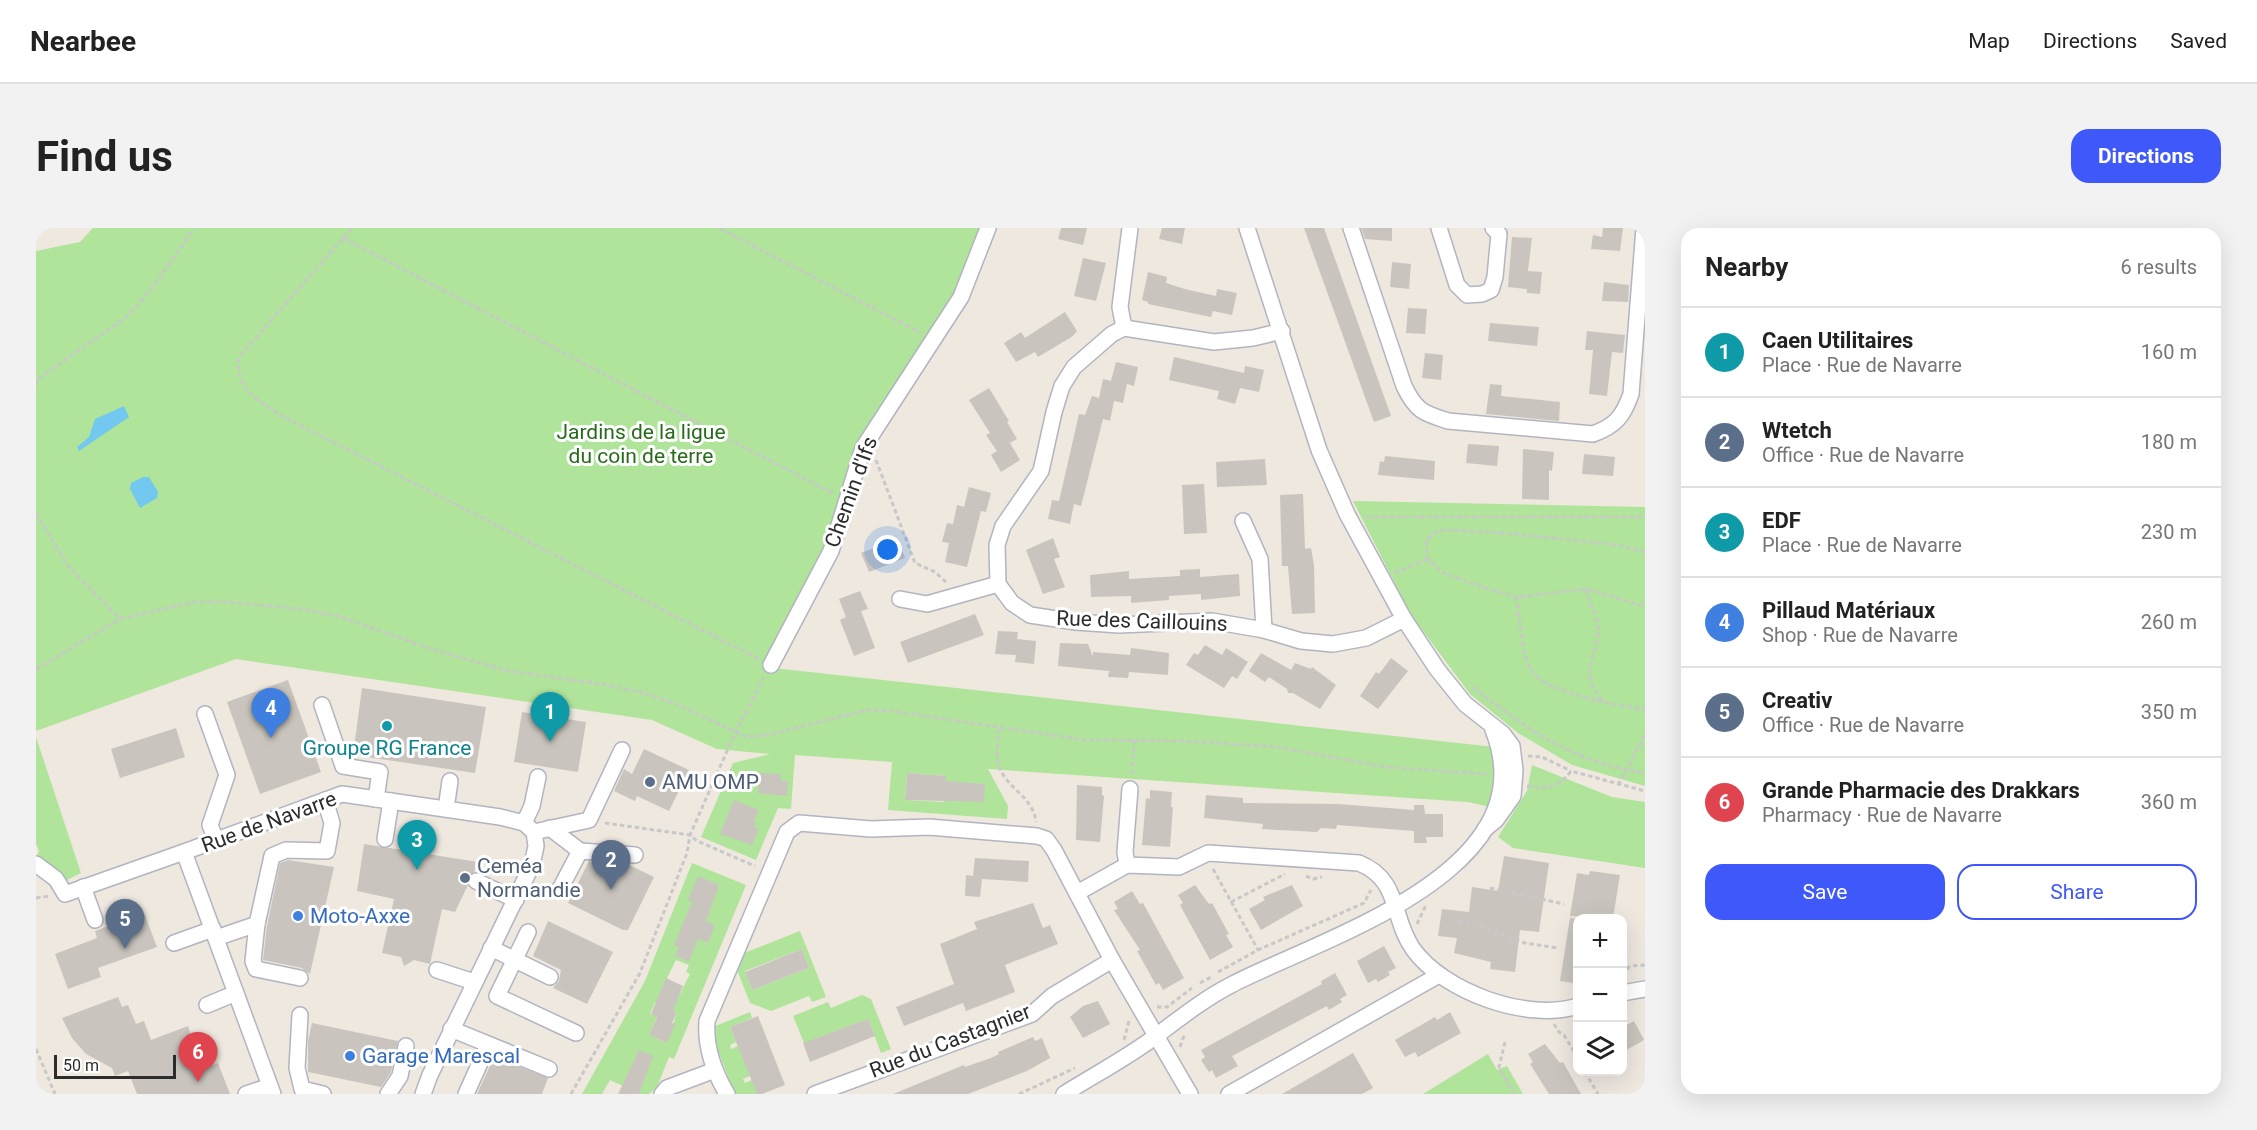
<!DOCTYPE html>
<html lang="en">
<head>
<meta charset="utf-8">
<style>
	body { margin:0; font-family:Roboto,sans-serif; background:#f2f2f2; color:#222 }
	.controls { position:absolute; right:18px; bottom:18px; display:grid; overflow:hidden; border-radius:12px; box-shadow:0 6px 24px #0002 }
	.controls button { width:54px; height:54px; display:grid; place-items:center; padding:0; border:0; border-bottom:2px solid #e0e0e0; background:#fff; color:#222; font:30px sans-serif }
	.scale { position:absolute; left:18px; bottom:15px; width:122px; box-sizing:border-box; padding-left:6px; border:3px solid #2c2c2c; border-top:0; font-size:16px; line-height:21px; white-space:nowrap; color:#2c2c2c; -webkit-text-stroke:4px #fff; paint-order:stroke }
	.you { position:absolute; left:852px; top:322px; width:21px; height:21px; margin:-15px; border:4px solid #fff; border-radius:50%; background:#1a73e8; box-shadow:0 0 0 9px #1a73e833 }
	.badge { display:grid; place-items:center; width:39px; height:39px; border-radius:50%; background:#3f58fa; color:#fff; font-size:20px; font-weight:700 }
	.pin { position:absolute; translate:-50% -50px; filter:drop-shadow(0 2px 3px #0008) }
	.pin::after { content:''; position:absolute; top:32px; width:21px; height:18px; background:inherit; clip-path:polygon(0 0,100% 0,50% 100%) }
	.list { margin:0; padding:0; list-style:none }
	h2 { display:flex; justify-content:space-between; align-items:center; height:78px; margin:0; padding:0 24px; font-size:26px }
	h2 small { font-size:20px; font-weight:400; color:#767676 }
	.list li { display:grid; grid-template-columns:39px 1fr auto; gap:18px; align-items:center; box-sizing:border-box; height:90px; padding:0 24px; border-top:2px solid #e0e0e0 }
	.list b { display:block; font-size:22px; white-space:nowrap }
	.list p { margin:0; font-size:20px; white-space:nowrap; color:#767676 }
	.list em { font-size:20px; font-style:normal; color:#767676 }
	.actions { display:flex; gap:12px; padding:18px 24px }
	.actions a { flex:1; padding:14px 0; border:2px solid #3f58fa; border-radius:18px; text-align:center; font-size:21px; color:#3f58fa }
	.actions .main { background:#3f58fa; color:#fff }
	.icon { flex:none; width:33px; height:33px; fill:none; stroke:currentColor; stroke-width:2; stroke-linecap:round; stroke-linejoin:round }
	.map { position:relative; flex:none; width:1609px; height:866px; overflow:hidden; border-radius:18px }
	header { display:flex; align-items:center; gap:36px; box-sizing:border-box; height:84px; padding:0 30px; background:#fff; border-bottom:2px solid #e0e0e0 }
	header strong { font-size:28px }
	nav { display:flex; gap:33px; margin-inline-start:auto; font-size:21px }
	.intro { display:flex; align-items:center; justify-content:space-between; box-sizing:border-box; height:144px; padding:0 36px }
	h1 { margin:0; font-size:42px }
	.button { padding:15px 27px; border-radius:18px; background:#3f58fa; color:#fff; font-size:21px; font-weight:700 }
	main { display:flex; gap:36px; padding:0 36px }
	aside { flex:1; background:#fff; border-radius:18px; box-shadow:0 6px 24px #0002 }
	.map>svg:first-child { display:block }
	.green { fill:#b0e49b; fill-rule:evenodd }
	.water { fill:#72c8ef }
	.building { fill:#c9c5be }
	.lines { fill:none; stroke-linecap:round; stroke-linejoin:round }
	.minor-casing { stroke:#b2b4c0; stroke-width:18 }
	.path { stroke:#c8c8c8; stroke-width:3; stroke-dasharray:4.5 3; stroke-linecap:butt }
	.minor { stroke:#fff; stroke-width:15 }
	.culture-dot { fill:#0f9aa8; stroke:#fff; stroke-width:2 }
	.service-dot { fill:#5c6f8a; stroke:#fff; stroke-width:2 }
	.shop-dot { fill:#3f7fe0; stroke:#fff; stroke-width:2 }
	.labels { text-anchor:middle; stroke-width:6; stroke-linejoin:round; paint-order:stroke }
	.park-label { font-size:21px; fill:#276b1b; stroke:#fff }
	.street-label { font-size:21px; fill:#2c2c2c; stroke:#fff }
	.culture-label { font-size:21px; fill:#0d838f; stroke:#fff }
	.service-label { font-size:21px; fill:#4e5e75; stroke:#fff; text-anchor:start }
	.shop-label { font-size:21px; fill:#366cbe; stroke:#fff; text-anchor:start }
</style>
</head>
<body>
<header>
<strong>Nearbee</strong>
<nav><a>Map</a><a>Directions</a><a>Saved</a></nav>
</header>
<div class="intro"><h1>Find us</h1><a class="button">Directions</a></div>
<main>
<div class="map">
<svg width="1609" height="866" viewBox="0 0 1609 866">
	<rect width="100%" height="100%" fill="#eee8df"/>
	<g class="green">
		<path d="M57,0H956L833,212L798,325L737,440L1459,519L1461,551L1454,579L1432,574L952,541L972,578L971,591L852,582L856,534L759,527L755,581L742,580L720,632L665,609L697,535L734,526L681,521L616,492L200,431L0,503V23L44,14ZM871,545L910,548L908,574L869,572Z"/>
		<polygon points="1317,273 1609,279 1609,558 1536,537 1482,505 1434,466 1375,387"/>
		<polygon points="0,509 45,645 31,652 0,630 3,623 0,616"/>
		<polygon points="1496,537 1576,569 1609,574 1609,640 1477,620 1462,609 1491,563"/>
		<path d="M656,635L710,657L638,831L633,829L621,859L613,866H588L587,858L574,852L566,866H546L609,753ZM640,732L653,737L650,744L654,746L643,768L626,760ZM619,775L641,784L631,815L613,807L621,788L614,786Z"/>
		<path d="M764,703L790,769L776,774L773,768L735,783L714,775L701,742L708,725ZM766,721L773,740L716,762L709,743Z"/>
		<polygon points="826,767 835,771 855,821 845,825 832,791 768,815 757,788 792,774 795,780"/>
		<polygon points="714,784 716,790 694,799 700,814 694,817 695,821 702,818 714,848 707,851 709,855 716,852 721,866 699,866 675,805 677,799"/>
		<polygon points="1452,826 1461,842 1471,838 1487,866 1387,866"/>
	</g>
	<g class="water">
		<polygon points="88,178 93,189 43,223 41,219 53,209 59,191"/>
		<polygon points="107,249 113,249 122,264 121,270 104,280 94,261 95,255"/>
	</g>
	<g class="building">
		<polygon points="1025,0 1051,0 1047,17 1022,11"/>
		<polygon points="1126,0 1149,0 1146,16 1123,11"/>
		<polygon points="1268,0 1288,0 1355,188 1338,194"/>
		<polygon points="1325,0 1356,0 1356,13 1329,11"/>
		<polygon points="1567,0 1587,0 1584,23 1555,21 1557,7 1566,9"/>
		<polygon points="1476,9 1496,10 1492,43 1506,44 1504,66 1491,65 1491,61 1472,59"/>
		<polygon points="1047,30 1070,35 1060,73 1038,68"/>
		<polygon points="1356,34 1375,36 1373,61 1354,59"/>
		<polygon points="1112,44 1131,49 1130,55 1149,61 1180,68 1181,61 1201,65 1196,87 1177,83 1175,89 1112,76 1112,74 1106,72"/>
		<polygon points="1568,54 1593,57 1592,74 1566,73"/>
		<polygon points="1372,80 1391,81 1389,106 1370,105"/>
		<polygon points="1029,84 1041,103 1037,108 1002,129 999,124 980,134 968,115 985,104 989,110"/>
		<polygon points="1454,95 1503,99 1501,118 1452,113"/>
		<polygon points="1551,103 1589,107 1587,125 1576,124 1571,168 1553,166 1557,122 1549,122"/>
		<polygon points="1389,125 1407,127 1405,152 1386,150"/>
		<polygon points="1138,129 1208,145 1209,138 1228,142 1223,164 1204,160 1199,176 1181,171 1183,163 1133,152"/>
		<polygon points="1080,134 1102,139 1098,158 1091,156 1087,175 1078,173 1074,193 1067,191 1045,278 1038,276 1034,296 1012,291 1016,272 1023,273 1043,186 1049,187 1056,168 1063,170 1067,151 1075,153"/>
		<polygon points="1454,156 1466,157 1465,168 1524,174 1523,193 1450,186"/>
		<polygon points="953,160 973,193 971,194 981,211 974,215 984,232 965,244 955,227 961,223 950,207 954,205 933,172"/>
		<polygon points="1432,216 1463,218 1461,238 1430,235"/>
		<polygon points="1487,221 1518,224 1516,243 1513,242 1513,272 1486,271"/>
		<polygon points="1548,226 1579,229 1577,248 1546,246"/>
		<polygon points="1349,228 1399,233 1398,252 1342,247 1344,233 1348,234"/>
		<polygon points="1229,231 1231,257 1181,259 1180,234"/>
		<polygon points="1168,256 1171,305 1148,306 1146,257"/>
		<polygon points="933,259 955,265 950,284 945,283 931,339 909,334 913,315 906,314 911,295 917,296 921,277 928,279"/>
		<polygon points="1267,266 1269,321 1275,320 1278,337 1279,385 1256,386 1252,338 1246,338 1244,267"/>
		<polygon points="1017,310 1024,329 1018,331 1029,359 1007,366 990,322"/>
		<polygon points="862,311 869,330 833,344 825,325"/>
		<polygon points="1164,341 1164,349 1203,346 1204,368 1165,372 1165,366 1133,368 1133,372 1095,375 1095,368 1055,369 1054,347 1093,343 1093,351 1144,348 1144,342"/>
		<polygon points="824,363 832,381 825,383 839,420 818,428 804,392 810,389 803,371"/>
		<polygon points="939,386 948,407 872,435 864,414"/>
		<polygon points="962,403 982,404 981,411 1000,413 998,436 979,434 980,427 959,426"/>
		<polygon points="1024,415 1052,416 1057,429 1057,424 1094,427 1095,420 1133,425 1132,447 1093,444 1092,450 1072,449 1073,443 1022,438"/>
		<polygon points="1169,417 1186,427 1190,420 1212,434 1201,451 1196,448 1188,460 1150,437 1158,425 1162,427"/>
		<polygon points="1225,425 1255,442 1259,435 1275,441 1276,439 1300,457 1284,481 1257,465 1252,465 1251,461 1233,449 1229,454 1213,443"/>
		<polygon points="1355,430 1372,443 1342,481 1324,468 1340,444 1343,446"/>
		<polygon points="252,452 285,544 224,566 191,474"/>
		<polygon points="326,460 450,479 439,545 317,527"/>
		<polygon points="486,484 550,494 542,544 478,534"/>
		<polygon points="140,500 149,529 84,550 75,521"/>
		<polygon points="608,521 653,542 633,583 601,568 599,573 578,563 588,541 596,546"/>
		<polygon points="724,545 745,546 745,553 752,553 751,568 722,565"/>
		<polygon points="871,545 910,548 910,553 949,556 948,574 869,572"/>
		<polygon points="1041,557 1066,559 1066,567 1068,568 1064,614 1040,612"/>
		<polygon points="1114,562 1136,564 1135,579 1137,579 1134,619 1106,617 1110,570 1114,571"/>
		<polygon points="1170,567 1207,570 1207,575 1302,576 1378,582 1378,586 1378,577 1388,577 1389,586 1407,586 1407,609 1390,609 1391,615 1378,615 1378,603 1301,597 1300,601 1285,600 1281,604 1226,601 1227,596 1168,590"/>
		<polygon points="698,572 723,582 718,593 720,594 718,599 723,601 716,617 684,606"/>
		<polygon points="328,616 442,634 438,644 431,649 432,657 419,684 406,681 394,736 378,732 368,738 365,729 346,725 358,671 321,663"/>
		<polygon points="1468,628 1513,635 1503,704 1484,702 1479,744 1454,741 1455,734 1418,725 1421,710 1402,708 1406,681 1433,684 1436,659 1462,663"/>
		<polygon points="939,630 993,633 992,654 946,651 944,669 929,668 930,647 937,648"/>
		<polygon points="252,632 298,639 274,746 266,740 227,732 231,698 244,635"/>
		<polygon points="553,633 574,642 577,635 591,636 618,649 592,702 587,702 532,675"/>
		<polygon points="1554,643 1584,647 1577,690 1534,688 1541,645 1553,647"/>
		<polygon points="662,648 683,657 670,693 679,697 672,715 662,711 653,734 639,728 643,719 638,717 656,674 652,672"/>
		<polygon points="1159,657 1173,676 1176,675 1193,706 1190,707 1197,719 1174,732 1144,677 1147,675 1142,667"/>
		<polygon points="1256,657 1267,678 1225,702 1213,681 1229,672 1227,669"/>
		<polygon points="1096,663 1104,676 1107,675 1148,750 1127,762 1123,755 1120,757 1101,723 1104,722 1078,682 1082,681 1078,674"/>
		<polygon points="997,675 1007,700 1014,697 1022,716 969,737 979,764 930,783 927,775 868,798 860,779 918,756 904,716 941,701 938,694"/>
		<polygon points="108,685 121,719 62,740 65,749 32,761 19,726 61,710 59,703"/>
		<polygon points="1534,690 1542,691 1542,731 1537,755 1524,753"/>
		<polygon points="512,693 577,724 551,776 517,760 523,753 525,742 497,728"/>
		<polygon points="1348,718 1360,740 1352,744 1354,747 1342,754 1340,751 1332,755 1321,733"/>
		<polygon points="766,721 773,740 716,762 709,744"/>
		<polygon points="1299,745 1311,767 1304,771 1306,774 1293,782 1291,778 1196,828 1202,838 1180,850 1176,842 1173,844 1165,832 1169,829 1165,822 1286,756 1285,753"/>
		<polygon points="630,750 647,758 637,782 641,784 636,795 639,796 631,815 613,807 621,789 615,786"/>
		<polygon points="82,769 86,779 92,777 100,796 108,793 115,812 152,798 166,842 182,835 194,866 101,866 92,843 79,848 76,840 50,826 36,810 26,790"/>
		<polygon points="1062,773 1074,796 1047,810 1034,789 1047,778"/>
		<polygon points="1414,784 1425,805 1382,829 1379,824 1369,829 1359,812 1399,789 1401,792"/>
		<polygon points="722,788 749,857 726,866 721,866 694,799"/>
		<polygon points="832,791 839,808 774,834 767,815"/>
		<polygon points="1598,793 1608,812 1587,824 1587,799"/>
		<polygon points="276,795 362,813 355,844 345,859 272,844 272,813"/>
		<polygon points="997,809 999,813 1006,810 1014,830 991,843 932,866 857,866 928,837 929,839 955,830 963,826 962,824"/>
		<polygon points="1509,816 1524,835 1527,834 1545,866 1513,866 1494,836 1497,834 1492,826"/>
		<polygon points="603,822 617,828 603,866 582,866"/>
		<polygon points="1317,825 1337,860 1326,866 1246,866"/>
		<polygon points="458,829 512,850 506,866 441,866"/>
	</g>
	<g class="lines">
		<defs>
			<g id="minor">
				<polyline points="1211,0 1283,222 1311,286 1368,391 1401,441 1429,476 1467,506 1476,518 1479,542 1477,568 1460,592 1449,601"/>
				<path d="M1315,0L1368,158C1380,183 1387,185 1412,193L1557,206C1579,198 1587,189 1595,166L1608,0"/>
				<polyline points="1403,0 1421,57 1431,67 1446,66 1455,62 1459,49 1463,6 1457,0"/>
				<polyline points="1088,100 1084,79 1094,0"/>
				<polyline points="1246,103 1217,110 1178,114 1088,100 1076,106 1038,139 1026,158 1018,184 1005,243 967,298 961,317 962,356 976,375 994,387 1040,394 1083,397 1176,393 1228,402 1265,413 1297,416 1330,410 1368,391"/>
				<polyline points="1207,293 1224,331 1228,402"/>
				<polyline points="864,371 891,376 962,356"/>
				<polyline points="735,437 795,323 827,220 925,69 952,0"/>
				<polyline points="286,477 307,538 344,544 340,571"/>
				<polyline points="169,486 191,547 174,597 180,612"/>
				<polyline points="410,581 414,553"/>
				<polyline points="488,595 496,578 502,549"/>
				<polyline points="514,600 544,623 524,661"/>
				<polyline points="498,604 553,592 586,522"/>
				<polyline points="349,611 355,573"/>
				<polyline points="544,623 599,627"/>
				<polyline points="0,636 20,651 29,666 148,624"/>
				<polyline points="1091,637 1089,624 1094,561"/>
				<polyline points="440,653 480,672"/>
				<polyline points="47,659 59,692"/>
				<path d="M1041,665L1091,637L1143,639L1172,625L1323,635C1365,652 1355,690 1377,721C1408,764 1491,794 1542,778"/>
				<polyline points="221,696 217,733 220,741 264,750"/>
				<polyline points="492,704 461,768 540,805"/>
				<polyline points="180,710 221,696 236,628 250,622 291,623 296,595 289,572"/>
				<polyline points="138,715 177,701"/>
				<polyline points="455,720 514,749"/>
				<polyline points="401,742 438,754"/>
				<polyline points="1586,765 1609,761"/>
				<polyline points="171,777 200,765"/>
				<polyline points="264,787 261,840 266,861 287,866"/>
				<polyline points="415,801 513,841"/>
				<polyline points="210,866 234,858"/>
				<polyline points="237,866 148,624 306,566 464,589 488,595 498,604 500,618 496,637 394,847 387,866"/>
				<polyline points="352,866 364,848 370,818"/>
				<polyline points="430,866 452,817"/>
				<polyline points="626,866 631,860 679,842"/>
				<path d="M691,866C678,844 669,819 671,793L751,604L763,595L835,601L893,599L1001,608L1010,611L1018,622L1076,732L1154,866"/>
				<polyline points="779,866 996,786 1016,768 1076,732"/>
				<path d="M1028,866C1058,847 1091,830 1120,808C1144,790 1168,771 1195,757C1285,710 1514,644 1457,502"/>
				<polyline points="1193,866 1403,747"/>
			</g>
		</defs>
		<use href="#minor" class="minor-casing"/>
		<g class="path">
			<path d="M316,0L203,129C199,163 221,171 246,188L723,431"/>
			<polyline points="683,0 885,105"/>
			<polyline points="307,10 798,266"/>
			<polyline points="0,157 2,151 92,88 120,55 158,0"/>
			<polyline points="840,232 879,335 899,344 910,354"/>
			<polyline points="0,285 32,338 84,391"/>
			<polyline points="1331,289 1609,289"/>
			<polyline points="1609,324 1583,317 1457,304 1403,302 1390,312 1392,331 1406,344 1434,355 1480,369 1551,361 1603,377 1609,377"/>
			<polyline points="1359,345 1392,331"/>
			<path d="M1551,361C1552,373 1558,382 1561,393C1568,429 1537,435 1567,474"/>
			<path d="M1480,369C1484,388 1485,429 1497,445C1511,464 1585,479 1609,481"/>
			<polyline points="0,441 84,391 158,374 192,374 265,381 302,388 401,423 472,443 572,457 607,465 638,475 711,509 731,507 831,482 856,483 1049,512 1149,513 1241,519 1350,539 1451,546"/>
			<path d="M1437,459C1495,504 1535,533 1609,545"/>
			<path d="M963,501C962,511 960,524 962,535C968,560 997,567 1000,594"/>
			<polyline points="1492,528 1506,529 1535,543"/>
			<polyline points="1096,546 1098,512"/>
			<polyline points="1582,557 1609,507"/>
			<path d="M1491,558C1511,561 1523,560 1535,543L1609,563"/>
			<polyline points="569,595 654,607 661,613 719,638"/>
			<polyline points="1177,641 1222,722"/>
			<polyline points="1270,648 1277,651 1286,649"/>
			<polyline points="1454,660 1528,676"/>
			<polyline points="0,670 13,668"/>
			<polyline points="1195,674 1249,646"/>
			<polyline points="1422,694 1442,697 1489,715 1522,720"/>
			<polyline points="1381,696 1390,677"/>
			<polyline points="1182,744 1222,722 1328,675 1335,662"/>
			<polyline points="1586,747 1594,738 1609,737"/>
			<polyline points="1164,755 1177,748"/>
			<polyline points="1121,779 1131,779 1156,760"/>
			<polyline points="1518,796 1523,804 1528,807 1542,830"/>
			<polyline points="1088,812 1093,793"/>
			<polyline points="1469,814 1463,839 1478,866"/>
			<polyline points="1144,819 1149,805"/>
			<polyline points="0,821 19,866"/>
			<polyline points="1549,844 1562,866"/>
			<polyline points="535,866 604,745 651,625 654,607 699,505 728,450"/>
			<polyline points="983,866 1039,840"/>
		</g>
		<use href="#minor" class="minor"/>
	</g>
	<circle class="culture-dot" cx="351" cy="498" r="6"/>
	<g class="service-dot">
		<circle cx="614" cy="554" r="6"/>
		<circle cx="429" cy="650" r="6"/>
	</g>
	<g class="shop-dot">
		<circle cx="262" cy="688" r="6"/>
		<circle cx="314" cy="828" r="6"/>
	</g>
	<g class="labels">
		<g class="park-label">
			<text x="605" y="211">Jardins de la ligue<tspan x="605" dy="24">du coin de terre</tspan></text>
		</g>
		<g class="street-label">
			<text transform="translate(815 264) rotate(-70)" y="7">Chemin d'Ifs</text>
			<text transform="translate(1106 393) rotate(2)" y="7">Rue des Caillouins</text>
			<text transform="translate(233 594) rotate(-20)" y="7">Rue de Navarre</text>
			<text transform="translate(914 813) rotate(-21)" y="7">Rue du Castagnier</text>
		</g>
		<g class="culture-label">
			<text x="351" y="527">Groupe RG France</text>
		</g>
		<g class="service-label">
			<text x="626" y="561">AMU OMP</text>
			<text x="441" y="645">Ceméa<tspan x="441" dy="24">Normandie</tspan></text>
		</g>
		<g class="shop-label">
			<text x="274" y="695">Moto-Axxe</text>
			<text x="326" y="835">Garage Marescal</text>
		</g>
	</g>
</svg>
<div class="controls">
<button>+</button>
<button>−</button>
<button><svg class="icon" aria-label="layers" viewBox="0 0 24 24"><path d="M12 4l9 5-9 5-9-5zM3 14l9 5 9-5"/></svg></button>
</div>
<div class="scale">50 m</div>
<div class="you"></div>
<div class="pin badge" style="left:514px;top:514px;background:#0f9aa8">1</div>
<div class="pin badge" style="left:575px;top:662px;background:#5c6f8a">2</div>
<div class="pin badge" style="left:381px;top:642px;background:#0f9aa8">3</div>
<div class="pin badge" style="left:235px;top:510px;background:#3f7fe0">4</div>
<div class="pin badge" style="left:89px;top:721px;background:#5c6f8a">5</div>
<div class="pin badge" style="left:162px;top:854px;background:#e0444e">6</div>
</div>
<aside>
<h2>Nearby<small>6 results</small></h2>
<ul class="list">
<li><span class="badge" style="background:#0f9aa8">1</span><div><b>Caen Utilitaires</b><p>Place · Rue de Navarre</p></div><em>160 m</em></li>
<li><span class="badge" style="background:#5c6f8a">2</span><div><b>Wtetch</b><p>Office · Rue de Navarre</p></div><em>180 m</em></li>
<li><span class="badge" style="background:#0f9aa8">3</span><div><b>EDF</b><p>Place · Rue de Navarre</p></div><em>230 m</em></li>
<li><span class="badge" style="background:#3f7fe0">4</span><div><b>Pillaud Matériaux</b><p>Shop · Rue de Navarre</p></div><em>260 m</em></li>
<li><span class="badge" style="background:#5c6f8a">5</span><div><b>Creativ</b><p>Office · Rue de Navarre</p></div><em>350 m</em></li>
<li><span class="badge" style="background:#e0444e">6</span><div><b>Grande Pharmacie des Drakkars</b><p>Pharmacy · Rue de Navarre</p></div><em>360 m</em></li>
</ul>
<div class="actions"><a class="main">Save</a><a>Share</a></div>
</aside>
</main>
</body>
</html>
